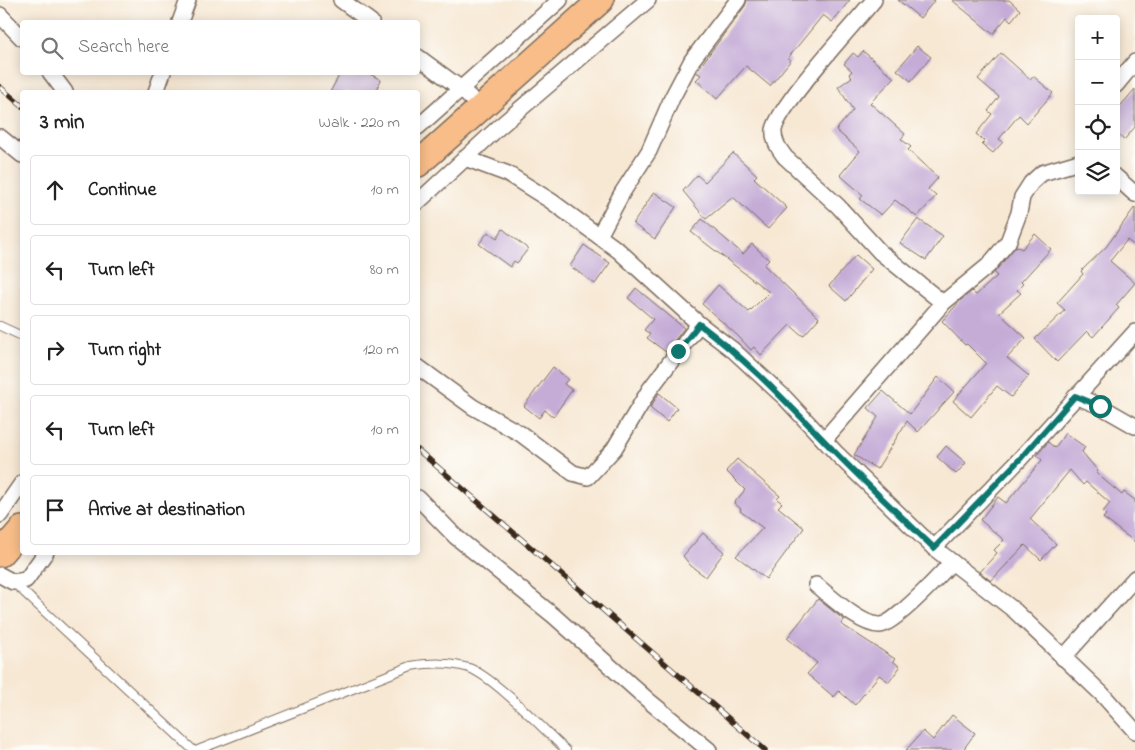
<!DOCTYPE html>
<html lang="en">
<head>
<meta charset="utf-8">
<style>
	body { margin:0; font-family:"Indie Flower",sans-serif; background:#f2f2f2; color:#222 }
	.controls { position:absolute; right:15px; top:15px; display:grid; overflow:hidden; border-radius:5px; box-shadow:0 2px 12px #0003 }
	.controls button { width:45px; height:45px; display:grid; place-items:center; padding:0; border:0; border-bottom:1px solid #e0e0e0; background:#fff; color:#222; font:25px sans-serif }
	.stop { position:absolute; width:15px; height:15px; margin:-11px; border:4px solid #0f766e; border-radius:50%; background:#fff }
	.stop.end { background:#0f766e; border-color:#fff; box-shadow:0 1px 5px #0008 }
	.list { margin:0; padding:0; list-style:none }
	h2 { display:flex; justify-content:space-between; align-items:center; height:65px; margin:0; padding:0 20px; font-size:21px }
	h2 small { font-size:16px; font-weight:400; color:#767676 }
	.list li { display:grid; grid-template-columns:32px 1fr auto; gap:15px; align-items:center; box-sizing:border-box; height:70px; margin:0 10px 10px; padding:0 10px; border:1px solid #e0e0e0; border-radius:5px }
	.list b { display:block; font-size:19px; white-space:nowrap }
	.list em { font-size:16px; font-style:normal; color:#767676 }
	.icon { flex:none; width:28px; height:28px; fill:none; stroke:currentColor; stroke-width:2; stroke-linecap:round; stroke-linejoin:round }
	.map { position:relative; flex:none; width:1135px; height:750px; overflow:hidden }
	.search { position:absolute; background:#fff; box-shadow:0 2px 12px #0003; left:20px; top:20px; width:400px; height:55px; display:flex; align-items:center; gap:12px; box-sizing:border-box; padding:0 18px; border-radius:5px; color:#767676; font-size:19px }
	.panel { position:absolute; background:#fff; box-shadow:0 2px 12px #0003; left:20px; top:90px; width:400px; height:465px; border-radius:5px }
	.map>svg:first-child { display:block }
	.building { fill:#c4acd7 }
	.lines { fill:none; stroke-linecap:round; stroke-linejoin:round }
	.lane-casing { stroke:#7d6c5e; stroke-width:10 }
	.street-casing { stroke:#7d6c5e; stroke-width:18 }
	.primary-casing { stroke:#7d6c5e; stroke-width:28 }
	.lane { stroke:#fff; stroke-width:8 }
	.street { stroke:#fff; stroke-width:15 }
	.primary { stroke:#f8bd89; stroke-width:25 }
	.rail-casing { stroke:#3b2a1e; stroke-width:5.5 }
	.rail { stroke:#fdfcf7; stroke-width:4; stroke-dasharray:11; stroke-linecap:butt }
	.route { stroke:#0f766e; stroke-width:6 }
</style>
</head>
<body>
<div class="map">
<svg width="1135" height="750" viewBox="0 0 1135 750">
	<rect width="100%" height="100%" fill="#fdfcf7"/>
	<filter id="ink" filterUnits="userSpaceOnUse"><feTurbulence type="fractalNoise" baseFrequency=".02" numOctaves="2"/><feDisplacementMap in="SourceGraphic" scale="10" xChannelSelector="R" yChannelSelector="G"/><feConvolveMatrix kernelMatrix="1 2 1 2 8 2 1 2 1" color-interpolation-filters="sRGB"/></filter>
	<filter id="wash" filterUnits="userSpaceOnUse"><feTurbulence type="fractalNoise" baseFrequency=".0096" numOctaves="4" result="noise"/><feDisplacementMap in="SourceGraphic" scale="20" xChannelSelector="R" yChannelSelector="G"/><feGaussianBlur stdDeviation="1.12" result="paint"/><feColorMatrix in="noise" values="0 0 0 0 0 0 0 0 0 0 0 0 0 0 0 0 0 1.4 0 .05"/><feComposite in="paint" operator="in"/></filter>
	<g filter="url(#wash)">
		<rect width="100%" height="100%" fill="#f7e8d4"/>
		<g id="blocks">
			<g class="building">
				<polygon points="747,0 850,0 832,22 823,15 788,58 791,60 770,86 746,66 717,99 696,80 701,75 696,72 745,6"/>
				<polygon points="898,0 935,0 920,18"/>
				<polygon points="952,0 1009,0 1020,10 1011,21 1007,17 993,34"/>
				<polygon points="917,46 931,57 911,81 897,70"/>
				<polygon points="863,51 894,78 870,103 905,134 901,139 911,147 908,150 938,178 928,189 936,196 917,217 895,200 881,215 860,199 863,195 840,175 860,151 836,130 853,110 838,87 852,77 849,74 852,71 844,64 853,53 858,57"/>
				<polygon points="1001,53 1030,79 1033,76 1053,93 1027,123 1019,115 999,139 1003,142 993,153 982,144 985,141 976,134 992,114 988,111 999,97 978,79"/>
				<polygon points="341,72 366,72 381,80 375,92 330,92"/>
				<polygon points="1135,89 1135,127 1124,140 1116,133 1116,111"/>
				<polygon points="733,153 757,175 754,178 787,208 768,229 733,197 706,219 683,191 697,175 705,182"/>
				<polygon points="654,192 676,207 655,239 633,224"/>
				<polygon points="1135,207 1135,246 1127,240 1110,261 1135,283 1116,305 1119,308 1093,337 1087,331 1057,362 1035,339 1065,310 1057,303 1083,274 1081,271 1106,247"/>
				<polygon points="702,219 743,254 752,244 769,260 764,265 819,318 803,336 790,325 761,355 754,347 751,350 738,336 702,304 718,285 749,312 769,292 691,232"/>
				<polygon points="918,219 943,236 926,260 900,243"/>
				<polygon points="503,229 528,249 517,263 514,261 510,267 479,244 488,232 497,238"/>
				<polygon points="1035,234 1051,249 1021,282 1023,284 1017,290 1021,293 999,313 1026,338 1007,358 1029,376 1011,397 997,386 971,417 953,401 986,363 967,344 965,345 942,321 962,299 972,291 976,295 997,276 994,273 1016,246 1022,249"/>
				<polygon points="584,245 610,263 595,284 570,266"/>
				<polygon points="856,255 872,269 846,301 829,286"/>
				<polygon points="636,288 684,328 666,352 647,338 650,334 644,330 653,319 628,298"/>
				<polygon points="553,367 568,379 564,384 572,390 553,417 545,410 539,418 524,406"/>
				<polygon points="938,377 954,392 918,432 907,421 877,469 854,455 878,417 868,408 883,391 910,414"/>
				<polygon points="659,393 677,408 667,422 650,408"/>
				<polygon points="1065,433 1085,447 1082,452 1098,471 1096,473 1122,495 1124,492 1135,500 1135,542 1103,518 1106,515 1103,512 1110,503 1086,482 1083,485 1070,470 1030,519 1056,544 1041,560 1025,545 991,581 980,572 997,553 994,550 1004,540 980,520 998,497 1006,503 1042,460 1037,455 1048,442 1055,448"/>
				<polygon points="946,446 966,463 956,474 937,457"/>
				<polygon points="737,459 780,496 777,499 782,503 778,507 804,528 766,579 736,556 763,528 740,511 741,509 734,503 745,490 726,471"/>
				<polygon points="703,533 724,552 706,577 691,566 683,556"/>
				<polygon points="818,599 844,620 841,624 895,659 893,661 900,667 889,682 879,675 855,705 839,691 834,697 807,674 817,663 787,638"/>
				<polygon points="952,715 975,733 963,750 906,750 923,731 933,740"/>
			</g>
		</g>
	</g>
	<g filter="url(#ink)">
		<use href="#blocks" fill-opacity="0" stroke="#7d6c5e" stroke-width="1"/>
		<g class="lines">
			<defs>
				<g id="lane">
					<polyline points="0,326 22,336"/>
					<polyline points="13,582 193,750"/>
					<path d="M198,750L411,666C431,663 449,662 469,668C494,677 544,730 566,750"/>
				</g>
				<g id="street">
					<polyline points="341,0 371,22"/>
					<path d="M874,0C855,23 778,106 774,130C773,141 779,149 785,157L838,206L880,252L943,303"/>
					<polyline points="0,15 22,38"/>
					<polyline points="180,22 188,0"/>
					<polyline points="418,57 460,88 480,107"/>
					<polyline points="50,72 65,92"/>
					<polyline points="1116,85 1135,62"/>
					<polyline points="156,92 163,72"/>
					<polyline points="418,127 560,0"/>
					<polyline points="0,137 22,155"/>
					<polyline points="465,158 508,174 551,201 619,251 699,324 733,350 785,398 837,454 934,548 1015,611 1102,694 1135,731"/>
					<polyline points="1116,177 1135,194"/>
					<polyline points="418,202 498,128 648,0"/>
					<polyline points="599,236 622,193 649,151 672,98 692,60 738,0"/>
					<polyline points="418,367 473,407 521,434 573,473 588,477 614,449 650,389 699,324"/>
					<polyline points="1075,396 1100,406 1135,426"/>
					<polyline points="824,440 943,303 988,266 1008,242 1019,213 1022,197 1031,183 1042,173 1079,162"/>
					<polyline points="418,498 456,537 554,616 649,701 709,750"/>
					<polyline points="0,515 22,483"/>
					<polyline points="934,548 1020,459 1135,332"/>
					<polyline points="0,575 13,582 26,580 46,552"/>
					<path d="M816,585C830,596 861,626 880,625C894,625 941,574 952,562"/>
					<polyline points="1063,658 1135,578"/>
				</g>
				<g id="primary">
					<polyline points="418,164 601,0"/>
					<polyline points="0,554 22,529"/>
				</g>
			</defs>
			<use href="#lane" class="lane-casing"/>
			<use href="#street" class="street-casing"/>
			<use href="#primary" class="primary-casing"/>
			<use href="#lane" class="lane"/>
			<use href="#street" class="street"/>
			<use href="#primary" class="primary"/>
			<defs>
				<g id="rail">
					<polyline points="0,87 22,106"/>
					<polyline points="418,450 765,750"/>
				</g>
			</defs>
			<use href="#rail" class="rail-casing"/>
			<use href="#rail" class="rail"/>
		</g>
	</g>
	<g class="lines" filter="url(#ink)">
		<path class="route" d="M678,351L699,324C752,364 789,405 835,452C867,485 901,516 934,548L1020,459L1075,396L1100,406"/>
	</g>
</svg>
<div class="controls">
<button>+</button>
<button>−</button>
<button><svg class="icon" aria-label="locate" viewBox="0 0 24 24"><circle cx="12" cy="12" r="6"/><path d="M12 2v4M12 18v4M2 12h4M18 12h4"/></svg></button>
<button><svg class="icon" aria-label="layers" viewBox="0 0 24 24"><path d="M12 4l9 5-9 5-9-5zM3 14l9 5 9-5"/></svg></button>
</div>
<div class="stop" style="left:1100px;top:406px"></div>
<div class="stop end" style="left:678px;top:351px"></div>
<div class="search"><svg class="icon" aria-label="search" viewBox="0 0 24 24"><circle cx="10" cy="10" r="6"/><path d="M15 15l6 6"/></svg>Search here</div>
<section class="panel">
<h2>3 min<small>Walk · 220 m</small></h2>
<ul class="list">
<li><svg class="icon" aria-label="ahead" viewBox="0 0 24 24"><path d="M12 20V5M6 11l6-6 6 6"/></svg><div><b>Continue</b></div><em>10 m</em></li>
<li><svg class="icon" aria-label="left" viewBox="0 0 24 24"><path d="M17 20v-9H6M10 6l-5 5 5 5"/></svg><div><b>Turn left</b></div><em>80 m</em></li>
<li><svg class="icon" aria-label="right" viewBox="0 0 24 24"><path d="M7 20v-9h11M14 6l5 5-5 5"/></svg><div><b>Turn right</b></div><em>120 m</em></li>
<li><svg class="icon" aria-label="left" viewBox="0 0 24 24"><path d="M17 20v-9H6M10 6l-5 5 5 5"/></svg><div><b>Turn left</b></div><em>10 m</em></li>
<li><svg class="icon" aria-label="arrive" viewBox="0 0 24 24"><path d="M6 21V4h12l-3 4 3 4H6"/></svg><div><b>Arrive at destination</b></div></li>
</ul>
</section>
</div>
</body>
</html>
